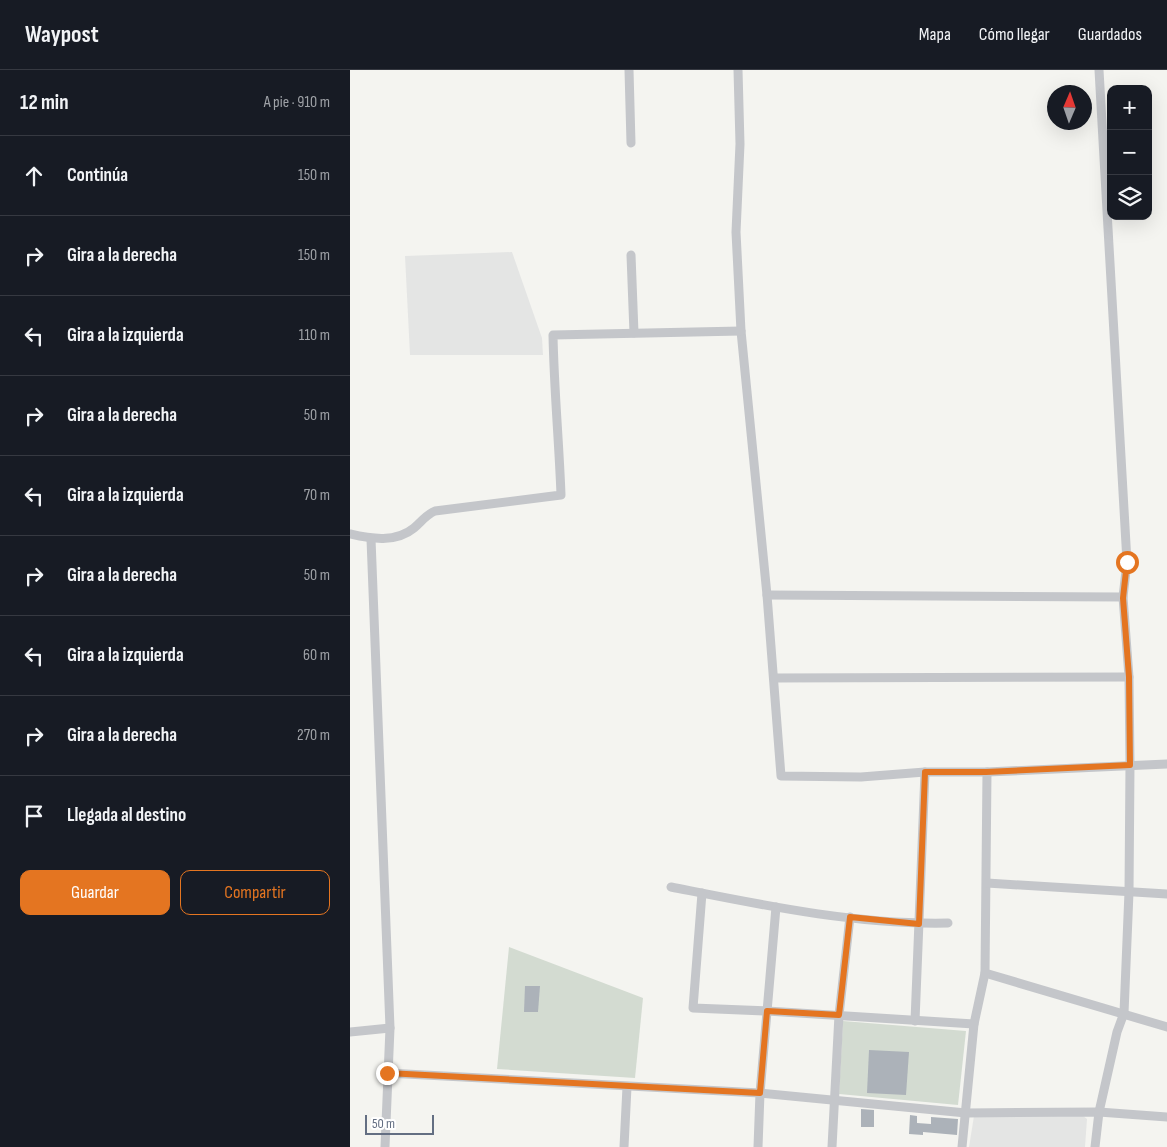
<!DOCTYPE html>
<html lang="es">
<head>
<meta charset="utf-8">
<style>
	body { margin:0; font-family:"Sofia Sans Condensed",sans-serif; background:#242831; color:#f1f3f6 }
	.controls { position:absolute; right:15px; top:15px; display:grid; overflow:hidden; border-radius:10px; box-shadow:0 5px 20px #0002 }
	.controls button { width:45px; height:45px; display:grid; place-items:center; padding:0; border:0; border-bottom:1px solid #363941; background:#171b24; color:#f1f3f6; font:25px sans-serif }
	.compass { position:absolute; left:697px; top:15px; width:45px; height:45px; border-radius:50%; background:#171b24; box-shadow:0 5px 20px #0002; rotate:2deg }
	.scale { position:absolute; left:15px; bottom:12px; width:69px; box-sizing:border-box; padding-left:5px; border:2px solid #636e82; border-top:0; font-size:14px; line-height:18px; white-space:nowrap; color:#636e82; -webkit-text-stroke:4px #fff; paint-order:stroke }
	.stop { position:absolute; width:15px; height:15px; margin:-11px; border:4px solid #e47521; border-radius:50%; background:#fff }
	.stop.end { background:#e47521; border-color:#fff; box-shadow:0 1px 5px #0008 }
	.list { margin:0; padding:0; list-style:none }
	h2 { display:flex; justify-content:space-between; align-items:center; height:65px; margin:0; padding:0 20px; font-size:21px }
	h2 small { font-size:16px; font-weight:400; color:#9ea1a6 }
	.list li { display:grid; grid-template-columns:32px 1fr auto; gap:15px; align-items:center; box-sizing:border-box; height:80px; padding:0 20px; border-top:1px solid #363941 }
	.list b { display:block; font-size:19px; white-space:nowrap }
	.list em { font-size:16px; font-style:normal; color:#9ea1a6 }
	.actions { display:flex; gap:10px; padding:15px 20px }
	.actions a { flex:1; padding:11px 0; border:1px solid #e47521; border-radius:10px; text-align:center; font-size:18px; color:#e47521 }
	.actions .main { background:#e47521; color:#fff }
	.icon { flex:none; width:28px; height:28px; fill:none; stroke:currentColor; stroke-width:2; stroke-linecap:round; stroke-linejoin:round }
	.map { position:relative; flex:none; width:817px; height:1077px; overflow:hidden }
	header { display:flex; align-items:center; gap:30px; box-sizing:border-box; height:70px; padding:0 25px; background:#171b24; border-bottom:1px solid #363941 }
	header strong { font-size:24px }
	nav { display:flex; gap:28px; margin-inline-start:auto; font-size:18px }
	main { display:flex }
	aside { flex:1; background:#171b24 }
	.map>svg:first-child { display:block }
	.built { fill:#e4e5e4 }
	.green { fill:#d3dbd1 }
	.building { fill:#acb2b9 }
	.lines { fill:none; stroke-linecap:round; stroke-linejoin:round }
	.street { stroke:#c4c6ca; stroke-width:9 }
	.route { stroke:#e47521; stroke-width:6 }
</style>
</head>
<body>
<header>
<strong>Waypost</strong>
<nav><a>Mapa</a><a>Cómo llegar</a><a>Guardados</a></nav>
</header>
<main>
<aside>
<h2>12 min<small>A pie · 910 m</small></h2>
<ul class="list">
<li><svg class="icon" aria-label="ahead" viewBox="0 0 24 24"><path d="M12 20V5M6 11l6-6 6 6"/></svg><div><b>Continúa</b></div><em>150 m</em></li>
<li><svg class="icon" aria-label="right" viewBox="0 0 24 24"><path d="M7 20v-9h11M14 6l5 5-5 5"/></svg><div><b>Gira a la derecha</b></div><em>150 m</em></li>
<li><svg class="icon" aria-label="left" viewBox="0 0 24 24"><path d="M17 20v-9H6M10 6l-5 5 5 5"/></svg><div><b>Gira a la izquierda</b></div><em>110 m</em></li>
<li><svg class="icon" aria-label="right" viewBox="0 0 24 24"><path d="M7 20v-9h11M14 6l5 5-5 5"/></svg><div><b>Gira a la derecha</b></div><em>50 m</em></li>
<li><svg class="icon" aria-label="left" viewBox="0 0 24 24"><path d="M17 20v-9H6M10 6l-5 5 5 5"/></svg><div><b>Gira a la izquierda</b></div><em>70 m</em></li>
<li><svg class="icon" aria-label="right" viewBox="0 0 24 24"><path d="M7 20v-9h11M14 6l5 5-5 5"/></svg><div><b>Gira a la derecha</b></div><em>50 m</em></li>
<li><svg class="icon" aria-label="left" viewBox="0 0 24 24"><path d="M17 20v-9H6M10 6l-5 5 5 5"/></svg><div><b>Gira a la izquierda</b></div><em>60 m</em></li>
<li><svg class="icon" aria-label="right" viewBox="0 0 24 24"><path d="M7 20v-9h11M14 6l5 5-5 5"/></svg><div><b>Gira a la derecha</b></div><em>270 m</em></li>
<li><svg class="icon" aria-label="arrive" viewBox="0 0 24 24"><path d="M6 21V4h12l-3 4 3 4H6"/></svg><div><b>Llegada al destino</b></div></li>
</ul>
<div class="actions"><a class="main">Guardar</a><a>Compartir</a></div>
</aside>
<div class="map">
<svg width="817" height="1077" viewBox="0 0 817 1077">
	<rect width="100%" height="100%" fill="#f4f4f0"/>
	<g class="built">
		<polygon points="162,182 192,268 193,285 60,285 55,186"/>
		<polygon points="624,1046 733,1046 737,1049 735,1077 619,1077"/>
	</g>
	<g class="green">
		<polygon points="159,877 293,928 285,1008 147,999"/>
		<polygon points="493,951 616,961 608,1035 489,1024"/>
	</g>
	<g class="building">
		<polygon points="175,916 190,916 188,942 174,942"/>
		<polygon points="519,980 559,982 556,1025 517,1023"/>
		<polygon points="511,1039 524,1040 524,1057 511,1057"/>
		<polygon points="560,1045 567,1046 567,1053 581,1054 581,1047 608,1049 607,1065 573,1062 573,1065 559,1064"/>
	</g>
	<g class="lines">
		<g class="street">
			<polyline points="279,0 281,73"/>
			<polyline points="388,0 390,74 386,162 391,261 417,525 431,706 511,707 575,702 637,702 817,694"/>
			<polyline points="281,185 284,263"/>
			<path d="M0,464C21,469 46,473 64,458C71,452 76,445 85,441L211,425C209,371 204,319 203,265L391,261"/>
			<polyline points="21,469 40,958 35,1077"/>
			<polyline points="417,525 773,527"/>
			<polyline points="424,608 779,607"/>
			<polyline points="637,702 635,903 817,957"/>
			<polyline points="637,813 817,824"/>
			<path d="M321,817C412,835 505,855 598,853"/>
			<polyline points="352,823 343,938 417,941 624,954"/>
			<polyline points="565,951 575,702"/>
			<polyline points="0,962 40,958"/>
			<polyline points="37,1003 410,1023 616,1043 749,1042 817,1047"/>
			<polyline points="274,1077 277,1017"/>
			<polyline points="408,1077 410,1023 426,837"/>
			<polyline points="482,1077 489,945 500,847"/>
			<polyline points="612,1077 624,954 635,903"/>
			<polyline points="745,1077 749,1042 767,962 774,943 779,822 780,695 779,607 773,527 777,492 749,0"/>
		</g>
	</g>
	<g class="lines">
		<polyline class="route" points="37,1003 410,1023 417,941 489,945 500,847 569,854 575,702 636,702 780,695 779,607 773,528 777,492"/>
	</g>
</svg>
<div class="controls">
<button>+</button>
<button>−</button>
<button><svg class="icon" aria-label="layers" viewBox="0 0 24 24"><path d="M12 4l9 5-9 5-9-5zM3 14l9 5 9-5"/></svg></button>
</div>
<svg class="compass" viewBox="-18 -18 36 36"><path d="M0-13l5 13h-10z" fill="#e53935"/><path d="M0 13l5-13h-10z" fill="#9ea1a6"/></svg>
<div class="scale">50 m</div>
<div class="stop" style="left:777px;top:492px"></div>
<div class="stop end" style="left:37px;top:1003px"></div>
</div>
</main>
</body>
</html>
